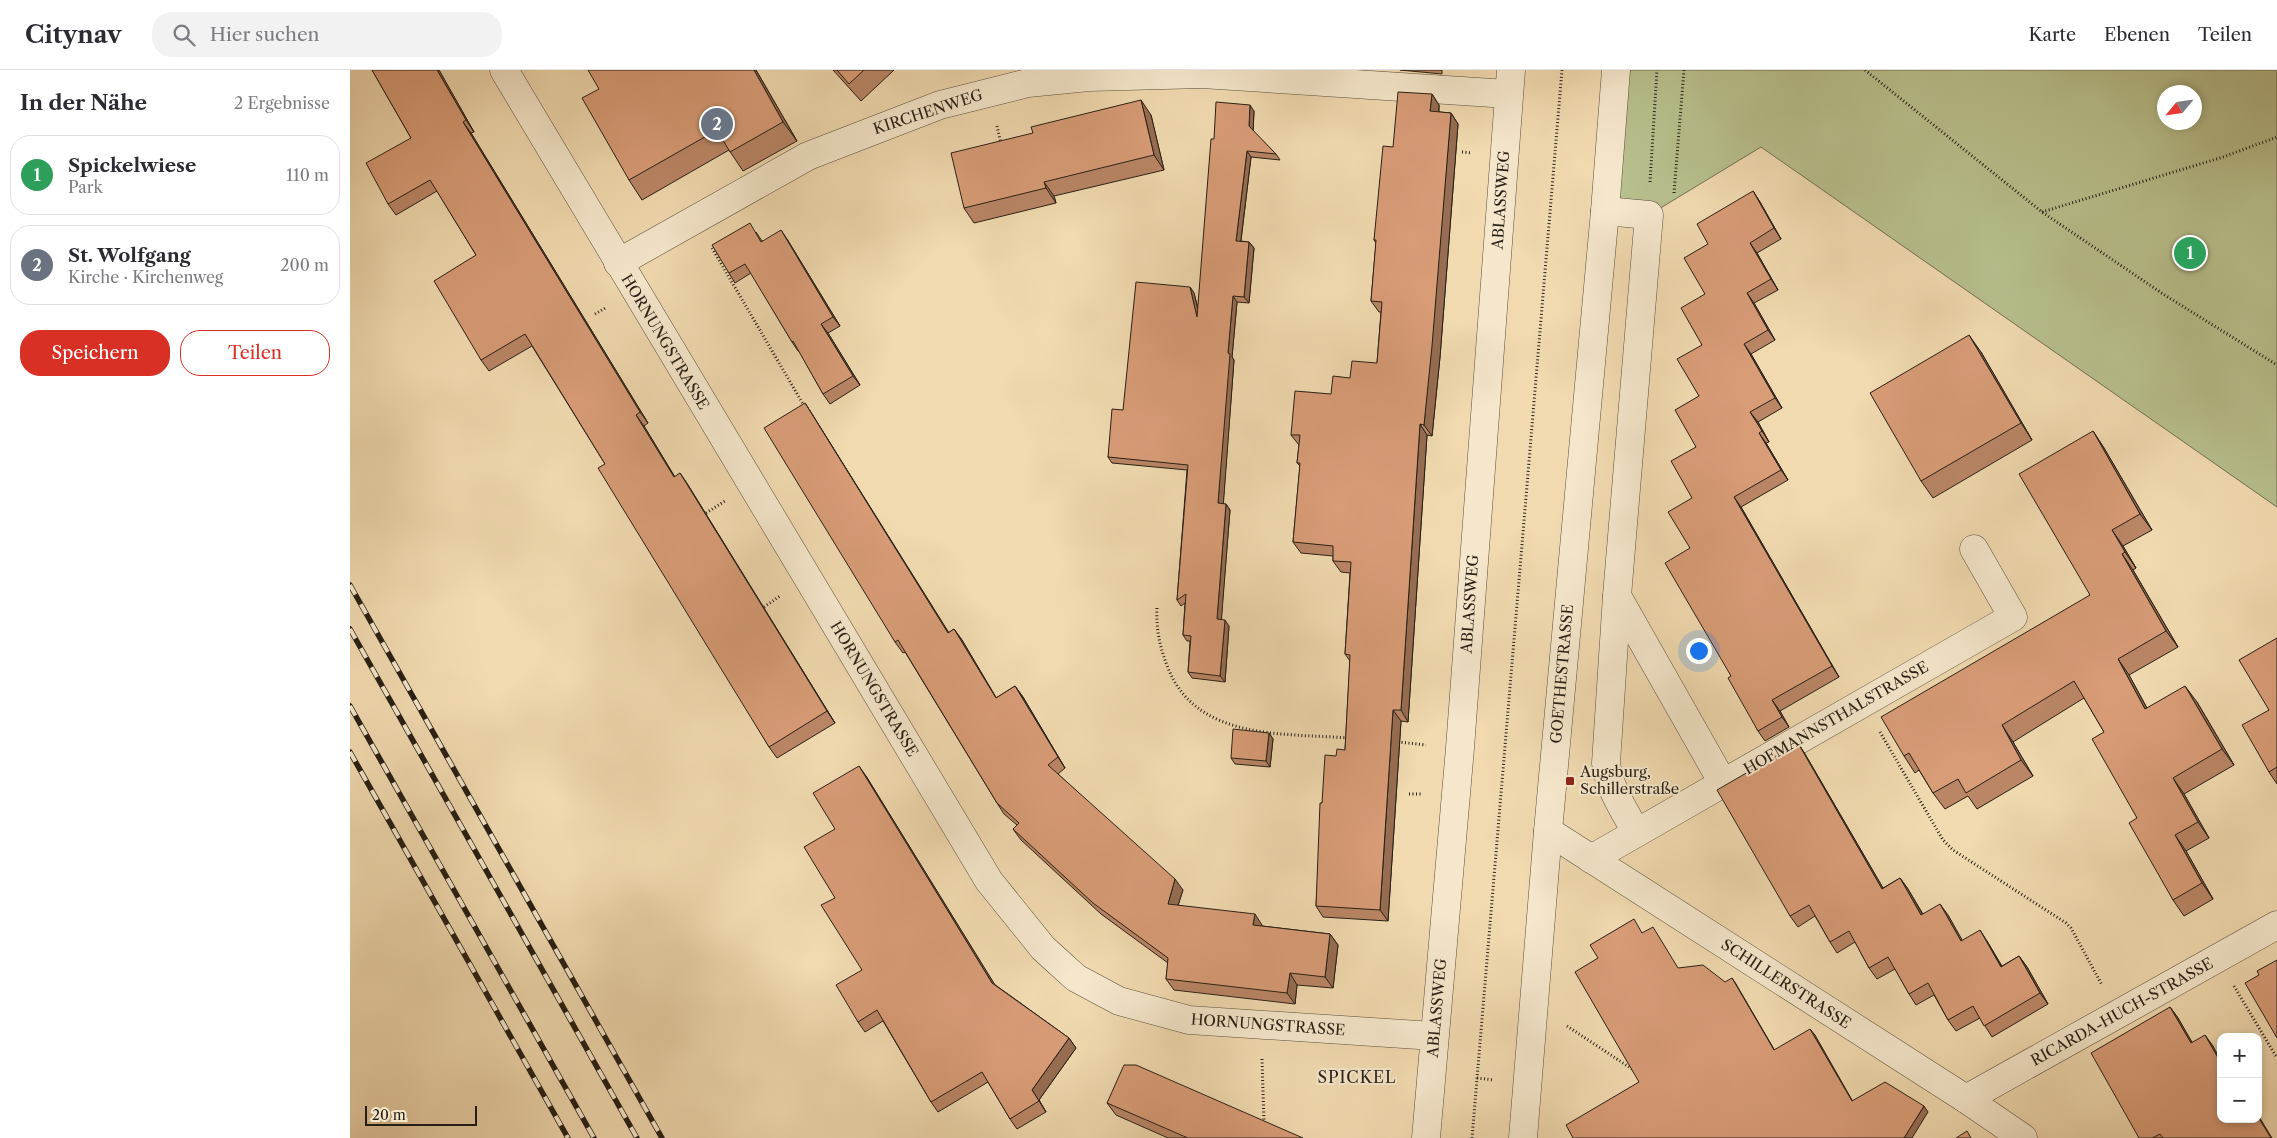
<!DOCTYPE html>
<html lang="de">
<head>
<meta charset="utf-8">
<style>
	body { margin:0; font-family:"Libre Caslon Text",serif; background:#f2f2f3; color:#2b2b33 }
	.controls { position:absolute; right:15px; bottom:15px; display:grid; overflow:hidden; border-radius:10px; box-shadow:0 2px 8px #0003 }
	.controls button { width:45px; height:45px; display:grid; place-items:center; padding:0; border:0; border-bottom:1px solid #e1e1e2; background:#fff; color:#2b2b33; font:25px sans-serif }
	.compass { position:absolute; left:1807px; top:15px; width:45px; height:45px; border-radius:50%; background:#fff; box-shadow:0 2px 8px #0003; rotate:241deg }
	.scale { position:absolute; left:15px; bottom:12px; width:112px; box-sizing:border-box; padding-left:5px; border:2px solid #271f15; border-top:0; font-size:14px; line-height:18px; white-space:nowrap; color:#271f15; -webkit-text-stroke:4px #f6e7cc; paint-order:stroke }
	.you { position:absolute; left:1348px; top:580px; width:18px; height:18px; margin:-12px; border:4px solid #fff; border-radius:50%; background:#1a73e8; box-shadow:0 0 0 8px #1a73e833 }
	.badge { display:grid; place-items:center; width:32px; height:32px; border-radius:50%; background:#d93025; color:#fff; font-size:16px; font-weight:700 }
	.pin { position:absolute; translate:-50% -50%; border:2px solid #fff; box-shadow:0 1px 5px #0006 }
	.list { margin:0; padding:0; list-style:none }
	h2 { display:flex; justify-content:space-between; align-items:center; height:65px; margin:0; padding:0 20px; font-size:21px }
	h2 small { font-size:16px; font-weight:400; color:#7c7c81 }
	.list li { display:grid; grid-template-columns:32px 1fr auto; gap:15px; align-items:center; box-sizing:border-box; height:80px; margin:0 10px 10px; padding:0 10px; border:1px solid #e1e1e2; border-radius:20px }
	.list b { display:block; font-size:19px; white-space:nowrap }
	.list p { margin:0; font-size:16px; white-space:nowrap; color:#7c7c81 }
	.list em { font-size:16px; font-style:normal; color:#7c7c81 }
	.actions { display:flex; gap:10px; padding:15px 20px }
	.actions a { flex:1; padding:11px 0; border:1px solid #d93025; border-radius:20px; text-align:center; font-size:18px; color:#d93025 }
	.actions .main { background:#d93025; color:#fff }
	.icon { flex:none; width:28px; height:28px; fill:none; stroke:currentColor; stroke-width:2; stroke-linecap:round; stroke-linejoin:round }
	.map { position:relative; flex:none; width:1927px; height:1068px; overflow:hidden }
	header { display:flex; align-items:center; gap:30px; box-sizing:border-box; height:70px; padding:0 25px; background:#fff; border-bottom:1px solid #e1e1e2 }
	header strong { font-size:24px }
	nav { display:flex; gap:28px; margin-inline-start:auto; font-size:18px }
	.search { width:350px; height:45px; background:#f2f2f3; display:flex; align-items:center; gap:12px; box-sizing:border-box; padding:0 18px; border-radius:20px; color:#7c7c81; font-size:19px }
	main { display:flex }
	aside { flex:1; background:#fff }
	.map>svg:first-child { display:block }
	.green { fill:#b8c08d; stroke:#707051; fill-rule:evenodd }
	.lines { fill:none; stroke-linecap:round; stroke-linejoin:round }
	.minor-casing { stroke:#5a4e3c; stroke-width:29 }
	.path { stroke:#271f15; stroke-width:3; stroke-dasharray:1 2.5; stroke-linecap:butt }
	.minor { stroke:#f6e7cc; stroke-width:28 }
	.rail-casing { stroke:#271f15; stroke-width:5.5 }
	.rail { stroke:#f6e7cc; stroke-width:4; stroke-dasharray:11; stroke-linecap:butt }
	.wall { fill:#ba8666; stroke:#271f15 }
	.shaded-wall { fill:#976d53; stroke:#271f15 }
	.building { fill:#d89c77; stroke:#271f15 }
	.poi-dot { fill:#8f2418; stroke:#f6e7cc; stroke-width:2 }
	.labels { text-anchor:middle; stroke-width:4; stroke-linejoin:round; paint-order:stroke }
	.street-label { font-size:15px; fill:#271f15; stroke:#f6e7cc }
	.poi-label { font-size:15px; fill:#271f15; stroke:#f6e7cc; text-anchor:start }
	.neighbourhood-label { font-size:16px; letter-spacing:1px; fill:#271f15; stroke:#f6e7cc }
</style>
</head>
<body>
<header>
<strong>Citynav</strong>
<div class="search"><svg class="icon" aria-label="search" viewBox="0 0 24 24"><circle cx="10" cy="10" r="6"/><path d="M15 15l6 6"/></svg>Hier suchen</div>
<nav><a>Karte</a><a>Ebenen</a><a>Teilen</a></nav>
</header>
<main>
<aside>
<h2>In der Nähe<small>2 Ergebnisse</small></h2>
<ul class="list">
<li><span class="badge" style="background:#2e9e5b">1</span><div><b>Spickelwiese</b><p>Park</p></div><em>110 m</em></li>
<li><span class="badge" style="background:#6b7280">2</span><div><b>St. Wolfgang</b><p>Kirche · Kirchenweg</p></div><em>200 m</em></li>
</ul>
<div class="actions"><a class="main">Speichern</a><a>Teilen</a></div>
</aside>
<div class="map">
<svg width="1927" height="1068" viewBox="0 0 1927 1068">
	<rect width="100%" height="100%" fill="#f1dab0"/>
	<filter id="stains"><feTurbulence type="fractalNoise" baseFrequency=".004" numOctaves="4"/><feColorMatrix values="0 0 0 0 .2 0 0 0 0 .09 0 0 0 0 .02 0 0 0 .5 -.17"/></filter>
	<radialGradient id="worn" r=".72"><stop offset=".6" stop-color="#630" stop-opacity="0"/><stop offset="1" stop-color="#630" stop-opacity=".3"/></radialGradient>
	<path class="green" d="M1266,0H1927V437L1411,77L1299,145L1256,141ZM1814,22H1844V52H1814Z"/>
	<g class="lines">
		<defs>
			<g id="minor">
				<polyline points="154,0 639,811 693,878 705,889 726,908 769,931 839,950 1084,966"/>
				<polyline points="1255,141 1299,145 1267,526 1373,713"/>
				<polyline points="268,193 458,86 590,35 678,13 739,7 852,4 1158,24"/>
				<path d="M1267,526L1256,693C1259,718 1274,740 1286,762"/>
				<polyline points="1198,761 1616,1029 1673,1068"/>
				<polyline points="1241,789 1663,547 1624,479"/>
				<polyline points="1616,1029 1927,855"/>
				<polyline points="1076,1068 1110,678 1161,0"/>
				<polyline points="1173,1068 1198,761 1255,141 1266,0"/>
			</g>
		</defs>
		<use href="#minor" class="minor-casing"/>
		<g class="path">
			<polyline points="1515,0 1692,142 1813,224 1927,295"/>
			<polyline points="647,56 651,74"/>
			<polyline points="1112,82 1122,83"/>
			<polyline points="1300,112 1307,0"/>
			<polyline points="1324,123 1334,0"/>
			<polyline points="1692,142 1873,87 1927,67"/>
			<polyline points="362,178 453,334"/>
			<polyline points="245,244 257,237"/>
			<polyline points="356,443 375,431"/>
			<polyline points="414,537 430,526"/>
			<path d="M807,538C806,560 810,578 818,598C847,671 934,663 999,668"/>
			<polyline points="1530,662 1593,770 1603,780 1716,853 1721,858 1752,915"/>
			<polyline points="1048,672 1076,675"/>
			<polyline points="1059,724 1073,724"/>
			<polyline points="1884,916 1927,988"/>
			<polyline points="1217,956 1285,1001"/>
			<polyline points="912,989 914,1053"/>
			<polyline points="1127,1008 1144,1010"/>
			<polyline points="1122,1068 1212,0"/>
		</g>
		<use href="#minor" class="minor"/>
		<defs>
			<g id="rail">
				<polyline points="0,515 312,1068"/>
				<polyline points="0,559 287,1068"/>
				<polyline points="0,636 244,1068"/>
				<polyline points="0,682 218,1068"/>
			</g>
		</defs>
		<use href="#rail" class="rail-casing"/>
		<use href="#rail" class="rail"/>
	</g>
	<g class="wall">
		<polygon points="22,0 89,0 124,62 121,63 298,353 294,356 325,407 330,403 338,415 485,653 427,688 419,677 255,394 182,276 139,301 131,290 126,185 87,121 46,145 38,134 61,68"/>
		<polygon points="406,0 447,71 393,101 379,80 292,130 279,110 249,19"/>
		<polygon points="483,0 544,0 511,31"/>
		<polygon points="1050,0 1092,0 1092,4"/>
		<polygon points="1082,24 1089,35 1089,42 1101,43 1108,54 1090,287 1082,366 1077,365 1058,652 1051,651 1038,851 973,847 966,836 972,733 986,686 995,680 1000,591 995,584 1000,503 991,502 983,491 983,486 951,483 943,472 950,396 947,393 949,375 941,365 981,324 1000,308 1027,293 1031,242 1029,242 1021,231 1026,173 1024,170 1043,77"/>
		<polygon points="904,41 903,61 926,84 930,90 901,87 891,171 899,172 904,178 899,233 887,232 882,287 884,290 873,434 876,434 880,440 871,550 879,556 875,612 842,608 838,602 840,571 837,571 833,565 835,533 831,536 827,530 837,400 762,393 758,387 773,340 840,217 844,223 848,238 864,69"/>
		<polygon points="801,45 814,100 704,126 706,133 624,153 614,138"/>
		<polygon points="1403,121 1410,132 1431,169 1407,183 1428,220 1404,233 1425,270 1401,284 1432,338 1408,352 1419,372 1416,373 1438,410 1391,437 1489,607 1430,641 1439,657 1415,671 1408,661 1381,606 1340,478 1358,174"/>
		<polygon points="406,162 412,171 437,169 490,256 478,263 510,315 480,334 473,324 449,281 448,281 442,272 401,203 385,213 379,203"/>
		<polygon points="1631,282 1682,370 1583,428 1571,411"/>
		<polygon points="455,333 462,344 598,563 604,559 612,570 646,628 665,616 673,627 715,698 708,704 833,820 828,835 912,855 912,856 980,864 988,875 983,918 947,915 945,934 824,920 816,909 818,893 751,844 671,770 663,759 667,755 654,744 647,733 555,582 553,583 545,572"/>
		<polygon points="1743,361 1754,378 1802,460 1773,476 1786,498 1783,500 1828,577 1779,605 1797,638 1847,632 1884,695 1834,724 1859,768 1836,781 1863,829 1834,846 1823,830 1787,748 1754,662 1734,628 1663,672 1683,706 1627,739 1618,726 1595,739 1583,723 1569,700 1565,703 1554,686 1740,525"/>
		<polygon points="1927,568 1927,714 1919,702 1919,640"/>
		<polygon points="919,663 923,669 920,697 885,694 881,688"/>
		<polygon points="1448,673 1455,684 1533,818 1550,808 1558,819 1573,844 1598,845 1612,871 1637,871 1652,896 1669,886 1677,897 1698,934 1642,967 1630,948 1606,961 1598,950 1584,925 1566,935 1559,924 1545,899 1527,909 1519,898 1505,872 1487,883 1480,872 1465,846 1448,857 1440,846"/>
		<polygon points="516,706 644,914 719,968 726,978 689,1030 696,1042 667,1059 660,1049 638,1012 588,1042 581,1032 533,951 515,962 508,952 512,900 485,828 485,759"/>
		<polygon points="1820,937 1828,948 1842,973 1863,976 1871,1049 1922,1068 1789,1068"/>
		<polygon points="757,1033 953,1068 818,1068 766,1045"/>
	</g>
	<g class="shaded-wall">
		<polygon points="87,0 89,0 124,62 116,50"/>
		<polygon points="404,0 406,0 447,71 433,52"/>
		<polygon points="1082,24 1089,35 1088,53 1080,41"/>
		<polygon points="791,30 801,45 814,100 804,85"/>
		<polygon points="900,35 904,41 903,62 899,56"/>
		<polygon points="1101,43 1108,54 1090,287 1082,366 1074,355"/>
		<polygon points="113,52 121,63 298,353 290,342"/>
		<polygon points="897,81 901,87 890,177 886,171"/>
		<polygon points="694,112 704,126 706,133 696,118"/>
		<polygon points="1403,121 1410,132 1431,169 1424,158"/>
		<polygon points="431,160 437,169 490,256 483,247"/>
		<polygon points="899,172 904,178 899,233 894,227"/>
		<polygon points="1400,173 1407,183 1428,220 1421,209"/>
		<polygon points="840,217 844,223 851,253 847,247"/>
		<polygon points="1397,223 1404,233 1425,270 1418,260"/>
		<polygon points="883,226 887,232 882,287 884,290 873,439 868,433 878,283"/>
		<polygon points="471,254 478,263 510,315 503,306"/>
		<polygon points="1619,265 1631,282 1682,370 1671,353"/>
		<polygon points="1394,274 1401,284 1432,338 1425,328"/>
		<polygon points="455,333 462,344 606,574 598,563"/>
		<polygon points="1400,342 1408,352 1419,372 1412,361"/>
		<polygon points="286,345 294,356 332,419 324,407"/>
		<polygon points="1070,354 1077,365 1058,652 1051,640"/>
		<polygon points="1743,361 1754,378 1802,460 1790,444"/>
		<polygon points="1409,363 1416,373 1438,410 1431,400"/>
		<polygon points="330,403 338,415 485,653 477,641"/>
		<polygon points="1384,427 1391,437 1489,607 1482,596"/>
		<polygon points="876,434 880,440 871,555 867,549"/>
		<polygon points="1762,460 1773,476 1786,498 1775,482"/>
		<polygon points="1772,484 1783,500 1828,577 1816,561"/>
		<polygon points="875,550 879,556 875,612 870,606"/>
		<polygon points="604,559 612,570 653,639 646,628"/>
		<polygon points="1768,589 1779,605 1806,655 1795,639"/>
		<polygon points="665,616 673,627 715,698 708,687"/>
		<polygon points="1835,616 1847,632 1884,695 1872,679"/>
		<polygon points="1422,630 1430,641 1439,657 1432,647"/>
		<polygon points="1043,640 1051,651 1038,851 1030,840"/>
		<polygon points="1652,655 1663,672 1683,706 1671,690"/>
		<polygon points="919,663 923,669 920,697 916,691"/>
		<polygon points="1448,673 1455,684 1540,830 1532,819"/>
		<polygon points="509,696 516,706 650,923 642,913"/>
		<polygon points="1823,708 1834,724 1859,768 1848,752"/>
		<polygon points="1825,765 1836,781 1863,829 1852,813"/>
		<polygon points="1550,808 1558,819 1579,856 1571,845"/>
		<polygon points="825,809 833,820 825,845 818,834"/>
		<polygon points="1590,834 1598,845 1619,882 1611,871"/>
		<polygon points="905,844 912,855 911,866 903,855"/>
		<polygon points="1630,860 1637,871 1658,908 1651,897"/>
		<polygon points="980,864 988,875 983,918 975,907"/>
		<polygon points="1669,886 1677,897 1698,934 1690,923"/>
		<polygon points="940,903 947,915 945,934 937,923"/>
		<polygon points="1382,908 1386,914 1428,986 1424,980"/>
		<polygon points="1820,937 1828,948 1849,984 1841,973"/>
		<polygon points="1460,959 1465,965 1506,1037 1502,1031"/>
		<polygon points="1855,965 1863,976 1871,991 1871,993"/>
		<polygon points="719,968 726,978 689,1030 696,1042 682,1020"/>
		<polygon points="1574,1036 1578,1042 1562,1068 1554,1068"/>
		<polygon points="1908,1045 1922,1068 1921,1068 1908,1047"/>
	</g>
	<g class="building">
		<polygon points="22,0 87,0 116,50 113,52 290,342 286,345 324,407 330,403 477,641 419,677 248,398 255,394 175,264 131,290 84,211 126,185 80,110 38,134 16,93 61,68"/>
		<polygon points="238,0 404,0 433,52 380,82 367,60 279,110 232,28 249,19"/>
		<polygon points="487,0 514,0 499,14"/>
		<polygon points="1048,22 1082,24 1080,41 1101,43 1082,276 1074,355 1070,354 1051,640 1043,640 1030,840 966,836 970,733 972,733 975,685 986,686 987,679 995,680 1000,585 995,584 1001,492 983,491 983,476 943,472 950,393 947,393 950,365 941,365 945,321 981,324 983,306 1000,308 1002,291 1027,293 1032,232 1021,231 1026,170 1024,170 1033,76 1043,77"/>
		<polygon points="791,30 804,85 694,112 696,118 614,138 601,83 683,63 681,57"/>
		<polygon points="866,32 900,35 899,56 926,84 897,81 886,171 899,172 894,227 883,226 878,283 880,284 868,433 876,434 867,549 875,550 870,606 838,602 841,566 833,565 836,524 827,530 838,395 758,387 762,339 773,340 786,212 840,217 847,247 861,69 864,69"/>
		<polygon points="1403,121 1424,158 1400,173 1421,209 1397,223 1418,260 1394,274 1425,328 1400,342 1412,361 1409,363 1431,400 1384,427 1482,596 1422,630 1432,647 1408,661 1378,608 1381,606 1315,493 1340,478 1318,442 1342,428 1321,391 1346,377 1325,340 1349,326 1327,289 1352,275 1331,238 1355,224 1334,188 1358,174 1347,154"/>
		<polygon points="400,153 411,172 431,160 483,247 471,254 503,306 473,324 443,271 442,272 395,194 379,203 362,175"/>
		<polygon points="1619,265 1671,353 1571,411 1520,323"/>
		<polygon points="455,333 598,563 604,559 646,628 665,616 708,687 698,695 825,809 818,834 905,844 903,855 980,864 975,907 940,903 937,923 816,909 818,888 743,833 663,759 669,753 647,733 548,570 545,572 414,358"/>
		<polygon points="1743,361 1790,444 1762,460 1775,482 1772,484 1816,561 1768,589 1795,639 1835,616 1872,679 1823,708 1848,752 1825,765 1852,813 1823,830 1779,753 1787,748 1742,669 1754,662 1724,611 1652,655 1671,690 1616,723 1608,709 1583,723 1559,683 1554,686 1531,647 1740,525 1669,404"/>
		<polygon points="1927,568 1927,697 1919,702 1892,655 1919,640 1889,590"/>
		<polygon points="883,659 919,663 916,691 881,688"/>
		<polygon points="1448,673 1532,819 1550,808 1571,845 1590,834 1611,871 1630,860 1651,897 1669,886 1690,923 1634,956 1623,936 1598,950 1578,913 1559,924 1538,887 1519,898 1499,861 1480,872 1459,835 1440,846 1367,720"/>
		<polygon points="509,696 642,913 719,968 682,1020 689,1031 660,1049 632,1002 581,1032 527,940 508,952 486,915 512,900 471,835 485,828 454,777 485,759 463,723"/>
		<polygon points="1284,849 1292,863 1303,857 1328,898 1353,895 1375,912 1382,908 1424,980 1460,959 1502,1031 1535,1012 1574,1036 1554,1068 1223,1068 1216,1055 1289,1012 1225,902 1248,888 1240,875"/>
		<polygon points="1927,890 1927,968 1895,913 1909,905 1907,901"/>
		<polygon points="1820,937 1841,973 1855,965 1871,993 1871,1049 1908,1049 1908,1047 1921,1068 1813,1068 1810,1064 1802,1068 1789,1068 1741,983"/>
		<polygon points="774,995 786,995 953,1068 838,1068 757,1033"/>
		<polygon points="1617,1061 1621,1068 1606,1068"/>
	</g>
	<rect class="poi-dot" x="1215" y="706" width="10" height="10" rx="2.5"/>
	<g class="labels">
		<g class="street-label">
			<text transform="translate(578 42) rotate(-18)" y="5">KIRCHENWEG</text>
			<text transform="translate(1151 130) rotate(-86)" y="5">ABLASSWEG</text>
			<text transform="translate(315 272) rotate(59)" y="5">HORNUNGSTRASSE</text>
			<text transform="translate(1120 534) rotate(-86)" y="5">ABLASSWEG</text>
			<text transform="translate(1212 604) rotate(-85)" y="5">GOETHESTRASSE</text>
			<text transform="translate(524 619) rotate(59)" y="5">HORNUNGSTRASSE</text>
			<text transform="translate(1486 648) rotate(-30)" y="5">HOFMANNSTHALSTRASSE</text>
			<text transform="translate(1436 914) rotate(33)" y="5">SCHILLERSTRASSE</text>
			<text transform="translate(1087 938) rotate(-85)" y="5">ABLASSWEG</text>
			<text transform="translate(1772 942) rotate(-29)" y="5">RICARDA-HUCH-STRASSE</text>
			<text transform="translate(918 955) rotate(4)" y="5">HORNUNGSTRASSE</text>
		</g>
		<g class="poi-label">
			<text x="1230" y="707">Augsburg,<tspan x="1230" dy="17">Schillerstraße</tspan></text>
		</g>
		<g class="neighbourhood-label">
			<text x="1007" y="1013">SPICKEL</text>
		</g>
	</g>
	<rect width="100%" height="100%" filter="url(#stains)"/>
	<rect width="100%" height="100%" fill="url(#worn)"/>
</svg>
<div class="controls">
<button>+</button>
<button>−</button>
</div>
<svg class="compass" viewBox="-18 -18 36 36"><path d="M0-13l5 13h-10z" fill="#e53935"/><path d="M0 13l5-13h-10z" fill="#7c7c81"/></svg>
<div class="scale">20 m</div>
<div class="you"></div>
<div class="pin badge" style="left:1840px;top:183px;background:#2e9e5b">1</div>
<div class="pin badge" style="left:367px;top:54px;background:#6b7280">2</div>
</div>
</main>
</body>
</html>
